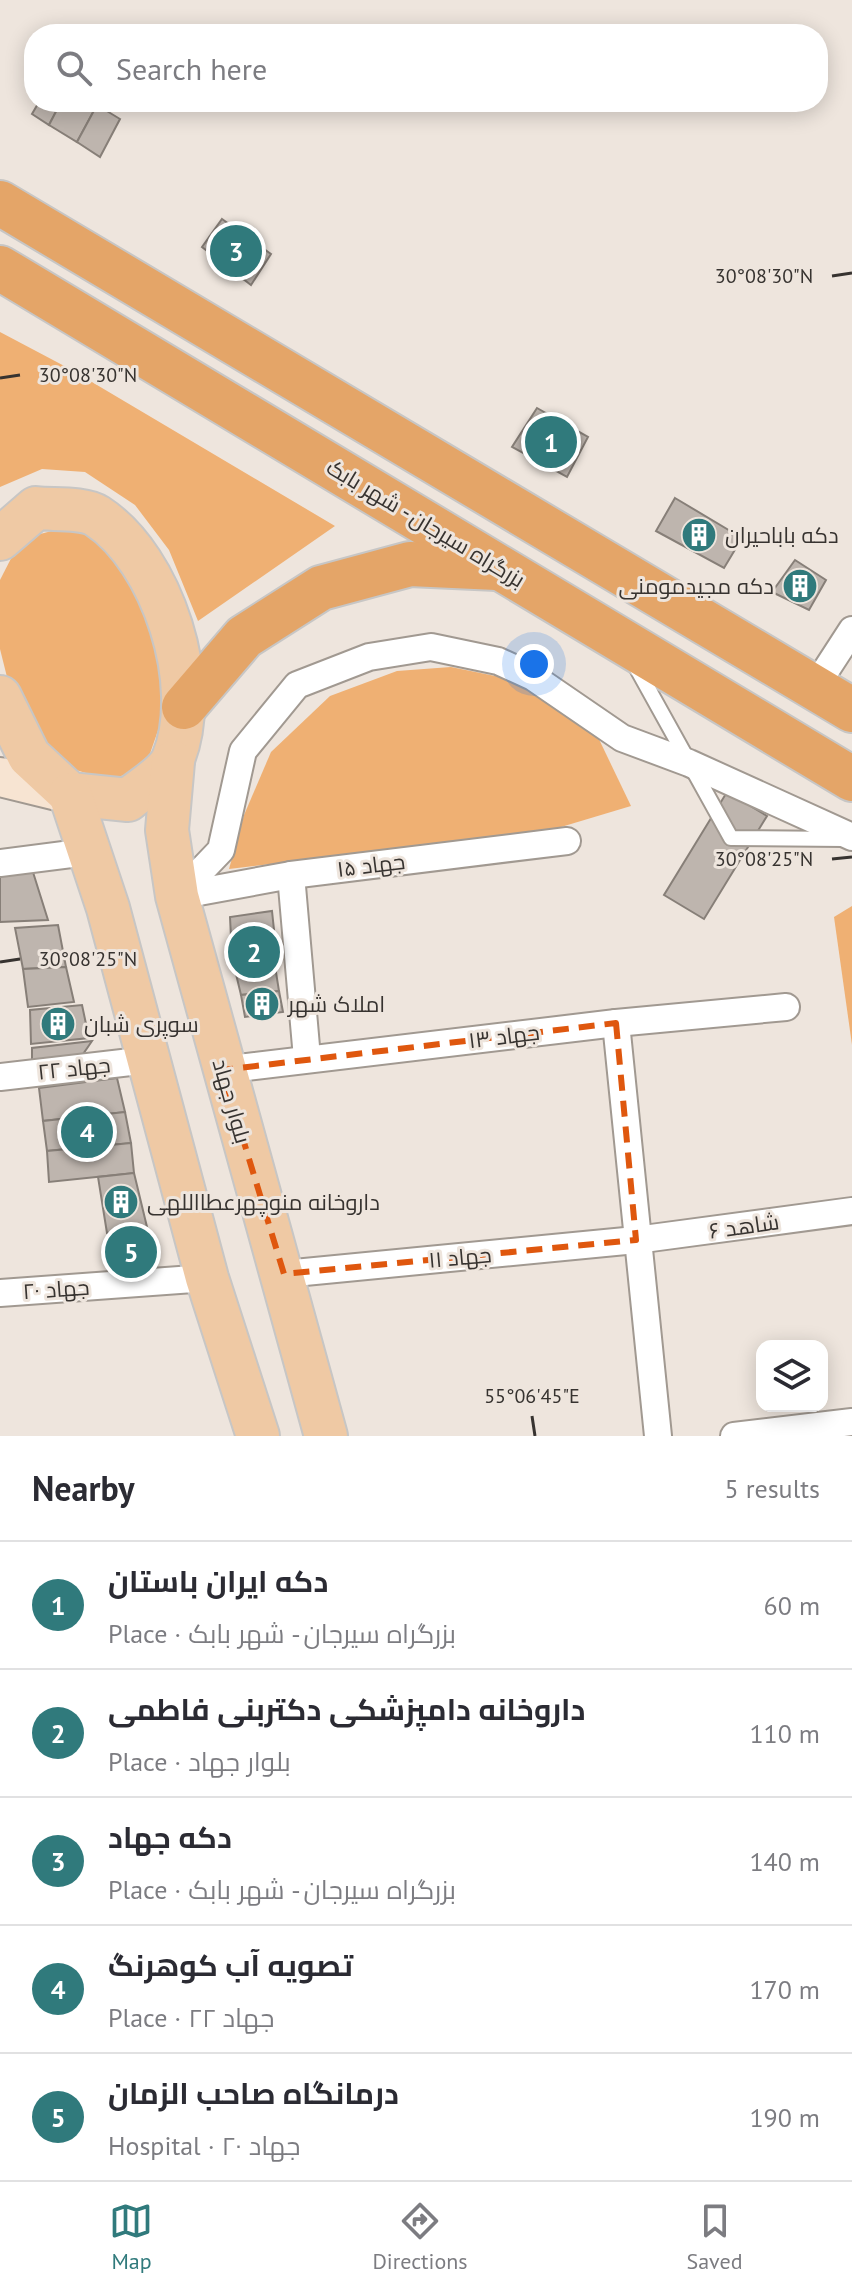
<!DOCTYPE html>
<html lang="en">
<head>
<meta charset="utf-8">
<style>
	body { margin:0; font-family:"PT Sans",Cairo,sans-serif; background:#f2f2f3; color:#2b2b33 }
	.controls { position:absolute; right:24px; bottom:24px; display:grid; overflow:hidden; border-radius:16px; box-shadow:0 4px 20px #0003 }
	.controls button { width:72px; height:72px; display:grid; place-items:center; padding:0; border:0; border-bottom:2px solid #e1e1e2; background:#fff; color:#2b2b33; font:40px sans-serif }
	.you { position:absolute; left:534px; top:664px; width:28px; height:28px; margin:-20px; border:6px solid #fff; border-radius:50%; background:#1a73e8; box-shadow:0 0 0 12px #1a73e833 }
	.badge { display:grid; place-items:center; width:52px; height:52px; border-radius:50%; background:#307a7c; color:#fff; font-size:26px; font-weight:700 }
	.pin { position:absolute; translate:-50% -50%; border:4px solid #fff; box-shadow:0 2px 8px #0006 }
	.list { margin:0; padding:0; list-style:none }
	h2 { display:flex; justify-content:space-between; align-items:center; height:104px; margin:0; padding:0 32px; font-size:34px }
	h2 small { font-size:26px; font-weight:400; color:#7c7c81 }
	.list li { display:grid; grid-template-columns:52px 1fr auto; gap:24px; align-items:center; box-sizing:border-box; height:128px; padding:0 32px; border-top:2px solid #e1e1e2 }
	.list b { display:block; font-size:30px; white-space:nowrap }
	.list p { margin:0; font-size:26px; white-space:nowrap; color:#7c7c81 }
	.list em { font-size:26px; font-style:normal; color:#7c7c81 }
	.icon { flex:none; width:44px; height:44px; fill:none; stroke:currentColor; stroke-width:2; stroke-linecap:round; stroke-linejoin:round }
	.map { position:relative; flex:none; width:852px; height:1436px; overflow:hidden }
	.search { position:absolute; background:#fff; box-shadow:0 4px 20px #0003; left:24px; right:24px; top:24px; height:88px; display:flex; align-items:center; gap:20px; box-sizing:border-box; padding:0 28px; border-radius:32px; color:#7c7c81; font-size:30px }
	.sheet { height:744px; background:#fff }
	nav { display:flex; justify-content:space-around; align-items:center; box-sizing:border-box; height:112px; border-top:2px solid #e1e1e2; background:#fff; font-size:22px; color:#7c7c81 }
	nav a { display:grid; justify-items:center; gap:4px }
	nav .on { color:#307a7c }
	.map>svg:first-child { display:block }
	.green { fill:#efb073 }
	.building { fill:#beb5ae; stroke:#877f78; stroke-width:2 }
	.lines { fill:none; stroke-linecap:round; stroke-linejoin:round }
	.lane-casing { stroke:#a19991; stroke-width:18 }
	.street-casing { stroke:#a19991; stroke-width:30 }
	.secondary-casing { stroke:#a19991; stroke-width:42 }
	.primary-casing { stroke:#c7c6c5; stroke-width:46 }
	.highway-casing { stroke:#c7c6c5; stroke-width:48 }
	.lane { stroke:#fff; stroke-width:14 }
	.street { stroke:#fff; stroke-width:26 }
	.secondary { stroke:#f7e4d2; stroke-width:38 }
	.primary { stroke:#efc9a4; stroke-width:42 }
	.highway { stroke:#e4a568; stroke-width:44 }
	.marked { fill:none; stroke:#df570e; stroke-width:6; stroke-dasharray:16 10; stroke-linejoin:round }
	.ticks { fill:none; stroke:#373330; stroke-width:3 }
	.labels { text-anchor:middle; stroke-width:6; stroke-linejoin:round; paint-order:stroke }
	.street-label { font-size:22px; fill:#373330; stroke:#eee5dd }
	.poi-label { font-size:22px; fill:#373330; stroke:#eee5dd; text-anchor:start }
	.ticks-label { font-size:20px; text-anchor:middle; fill:#373330; stroke:#eee5dd; stroke-width:6; stroke-linejoin:round; paint-order:stroke }
</style>
</head>
<body>
<div class="map">
<svg width="852" height="1436" viewBox="0 0 852 1436">
	<rect width="100%" height="100%" fill="#eee5dd"/>
	<g class="green">
		<polygon points="0,332 70,369 335,526 198,621 169,550 135,505 85,472 42,469 0,487"/>
		<polygon points="67,527 112,545 153,620 171,693 145,768 109,780 66,767 16,713 0,649 0,580 21,539"/>
		<polygon points="451,667 500,677 549,699 596,733 631,806 551,830 229,869 244,815 271,752 330,696 397,671"/>
		<polygon points="852,906 852,1045 834,917"/>
	</g>
	<g class="building">
		<polygon points="39,102 61,102 49,125 32,114"/>
		<polygon points="61,102 97,105 77,142 49,125"/>
		<polygon points="97,105 120,119 100,157 77,142"/>
		<polygon points="222,219 271,254 251,285 202,247"/>
		<polygon points="537,408 588,437 567,477 512,447"/>
		<polygon points="675,498 742,538 724,568 656,531"/>
		<polygon points="795,560 826,580 809,610 772,592"/>
		<polygon points="727,792 767,816 704,919 664,895"/>
		<polygon points="32,869 48,920 0,922 0,872"/>
		<polygon points="272,911 274,930 231,937 230,917"/>
		<polygon points="58,925 66,967 23,969 15,928"/>
		<polygon points="274,930 275,966 235,970 231,937"/>
		<polygon points="275,966 279,991 241,995 235,970"/>
		<polygon points="66,967 74,1002 28,1007 23,969"/>
		<polygon points="279,991 283,1012 245,1017 241,995"/>
		<polygon points="82,1005 89,1038 31,1044 30,1010"/>
		<polygon points="92,1041 81,1057 32,1064 32,1048"/>
		<polygon points="117,1078 125,1112 43,1121 39,1088"/>
		<polygon points="125,1112 131,1143 47,1151 43,1121"/>
		<polygon points="131,1143 134,1173 49,1182 47,1151"/>
		<polygon points="134,1173 147,1227 107,1233 98,1177"/>
	</g>
	<g class="lines">
		<defs>
			<polyline id="lane" points="635,665 731,838 844,839"/>
			<g id="street">
				<polyline points="815,687 852,630"/>
				<polyline points="0,863 87,852"/>
				<polyline points="291,875 307,1058"/>
				<polyline points="177,896 221,850 243,751 297,685 369,657 431,647 498,661 533,677 622,738 689,763 852,837"/>
				<polyline points="177,896 291,875 567,841"/>
				<polyline points="616,1023 658,1436"/>
				<polyline points="222,1070 616,1023 786,1007"/>
				<polyline points="0,1077 148,1060"/>
				<polyline points="284,1274 636,1240 852,1211"/>
				<polyline points="0,1293 207,1278"/>
				<polyline points="734,1436 852,1422"/>
			</g>
			<polyline id="secondary" points="0,777 70,794"/>
			<g id="primary">
				<path d="M0,539L36,508C53,510 83,507 97,516C163,559 203,686 173,759C167,774 141,789 128,800L70,794L29,756L0,697"/>
				<polyline points="173,762 167,830 177,896 326,1436"/>
				<polyline points="70,794 108,908 207,1278 258,1436"/>
			</g>
			<g id="highway">
				<polyline points="0,203 852,710"/>
				<polyline points="0,268 852,779"/>
				<polyline points="184,707 244,637 321,588 410,564 497,568"/>
			</g>
		</defs>
		<use href="#lane" class="lane-casing"/>
		<use href="#street" class="street-casing"/>
		<use href="#secondary" class="secondary-casing"/>
		<use href="#primary" class="primary-casing"/>
		<use href="#highway" class="highway-casing"/>
		<use href="#lane" class="lane"/>
		<use href="#street" class="street"/>
		<use href="#secondary" class="secondary"/>
		<use href="#primary" class="primary"/>
		<use href="#highway" class="highway"/>
	</g>
	<path class="marked" d="M616,1023L636,1240L284,1274L222,1070Z"/>
	<path class="ticks" d="M832,276L852,273M0,378L20,375M832,859L852,857M0,962L20,959M532,1416L535,1436"/>
	<defs>
		<symbol id="building-disc" viewBox="-11 -11 22 22"><circle r="9.5" fill="#307a7c" stroke="#eee5dd"/><path d="M-4-6H4V6H1V3H-1V6H-4ZM-2.5-4.3h1.7v1.8h-1.7ZM.8-4.3h1.7v1.8H.8ZM-2.5-1h1.7V.8h-1.7ZM.8-1h1.7V.8H.8Z" fill="#fff"/></symbol>
	</defs>
	<g fill-rule="evenodd">
		<use href="#building-disc" x="679" y="515" width="40" height="40"/>
		<use href="#building-disc" x="780" y="566" width="40" height="40"/>
		<use href="#building-disc" x="242" y="984" width="40" height="40"/>
		<use href="#building-disc" x="38" y="1004" width="40" height="40"/>
		<use href="#building-disc" x="101" y="1182" width="40" height="40"/>
	</g>
	<g class="labels">
		<g class="street-label">
			<text transform="translate(426 523) rotate(31)" y="8">بزرگراه سیرجان - شهر بابک</text>
			<text transform="translate(371 865) rotate(-7)" y="8">جهاد ۱۵</text>
			<text transform="translate(504 1036) rotate(-7)" y="8">جهاد ۱۳</text>
			<text transform="translate(74 1068) rotate(-6)" y="8">جهاد ۲۲</text>
			<text transform="translate(232 1101) rotate(74)" y="8">بلوار جهاد</text>
			<text transform="translate(744 1226) rotate(-8)" y="8">شاهد ۶</text>
			<text transform="translate(460 1257) rotate(-5)" y="8">جهاد ۱۱</text>
			<text transform="translate(56 1289) rotate(-4)" y="8">جهاد ۲۰</text>
		</g>
		<g class="poi-label">
			<text x="725" y="543">دکه باباحیران</text>
			<text x="774" y="594" text-anchor="end">دکه مجیدمومنی</text>
			<text x="288" y="1012">املاک شهر</text>
			<text x="84" y="1032">سوپری شبان</text>
			<text x="147" y="1210">داروخانه منوچهرعطااللهی</text>
		</g>
	</g>
	<g class="ticks-label">
		<text x="764" y="283">30°08'30"N</text>
		<text x="88" y="382">30°08'30"N</text>
		<text x="764" y="866">30°08'25"N</text>
		<text x="88" y="966">30°08'25"N</text>
		<text x="532" y="1403">55°06'45"E</text>
	</g>
</svg>
<div class="controls">
<button><svg class="icon" aria-label="layers" viewBox="0 0 24 24"><path d="M12 4l9 5-9 5-9-5zM3 14l9 5 9-5"/></svg></button>
</div>
<div class="you"></div>
<div class="pin badge" style="left:551px;top:442px">1</div>
<div class="pin badge" style="left:254px;top:952px">2</div>
<div class="pin badge" style="left:236px;top:251px">3</div>
<div class="pin badge" style="left:87px;top:1132px">4</div>
<div class="pin badge" style="left:131px;top:1252px">5</div>
<div class="search"><svg class="icon" aria-label="search" viewBox="0 0 24 24"><circle cx="10" cy="10" r="6"/><path d="M15 15l6 6"/></svg>Search here</div>
</div>
<section class="sheet">
<h2>Nearby<small>5 results</small></h2>
<ul class="list">
<li><span class="badge">1</span><div><b>دکه ایران باستان</b><p>Place · بزرگراه سیرجان - شهر بابک</p></div><em>60 m</em></li>
<li><span class="badge">2</span><div><b>داروخانه دامپزشکی دکتربنی فاطمی</b><p>Place · بلوار جهاد</p></div><em>110 m</em></li>
<li><span class="badge">3</span><div><b>دکه جهاد</b><p>Place · بزرگراه سیرجان - شهر بابک</p></div><em>140 m</em></li>
<li><span class="badge">4</span><div><b>تصویه آب کوهرنگ</b><p>Place · جهاد ۲۲</p></div><em>170 m</em></li>
<li><span class="badge">5</span><div><b>درمانگاه صاحب الزمان</b><p>Hospital · جهاد ۲۰</p></div><em>190 m</em></li>
</ul>
</section>
<nav>
<a class="on"><svg class="icon" aria-label="map" viewBox="0 0 24 24"><path d="M3 6l6-2 6 2 6-2v14l-6 2-6-2-6 2zM9 4v14M15 6v14"/></svg>Map</a>
<a><svg class="icon" aria-label="directions" viewBox="0 0 24 24"><path d="M12 3l9 9-9 9-9-9zM9 14v-3h6M13 9l2 2-2 2"/></svg>Directions</a>
<a><svg class="icon" aria-label="saved" viewBox="0 0 24 24"><path d="M7 4h10v16l-5-4-5 4z"/></svg>Saved</a>
</nav>
</body>
</html>
